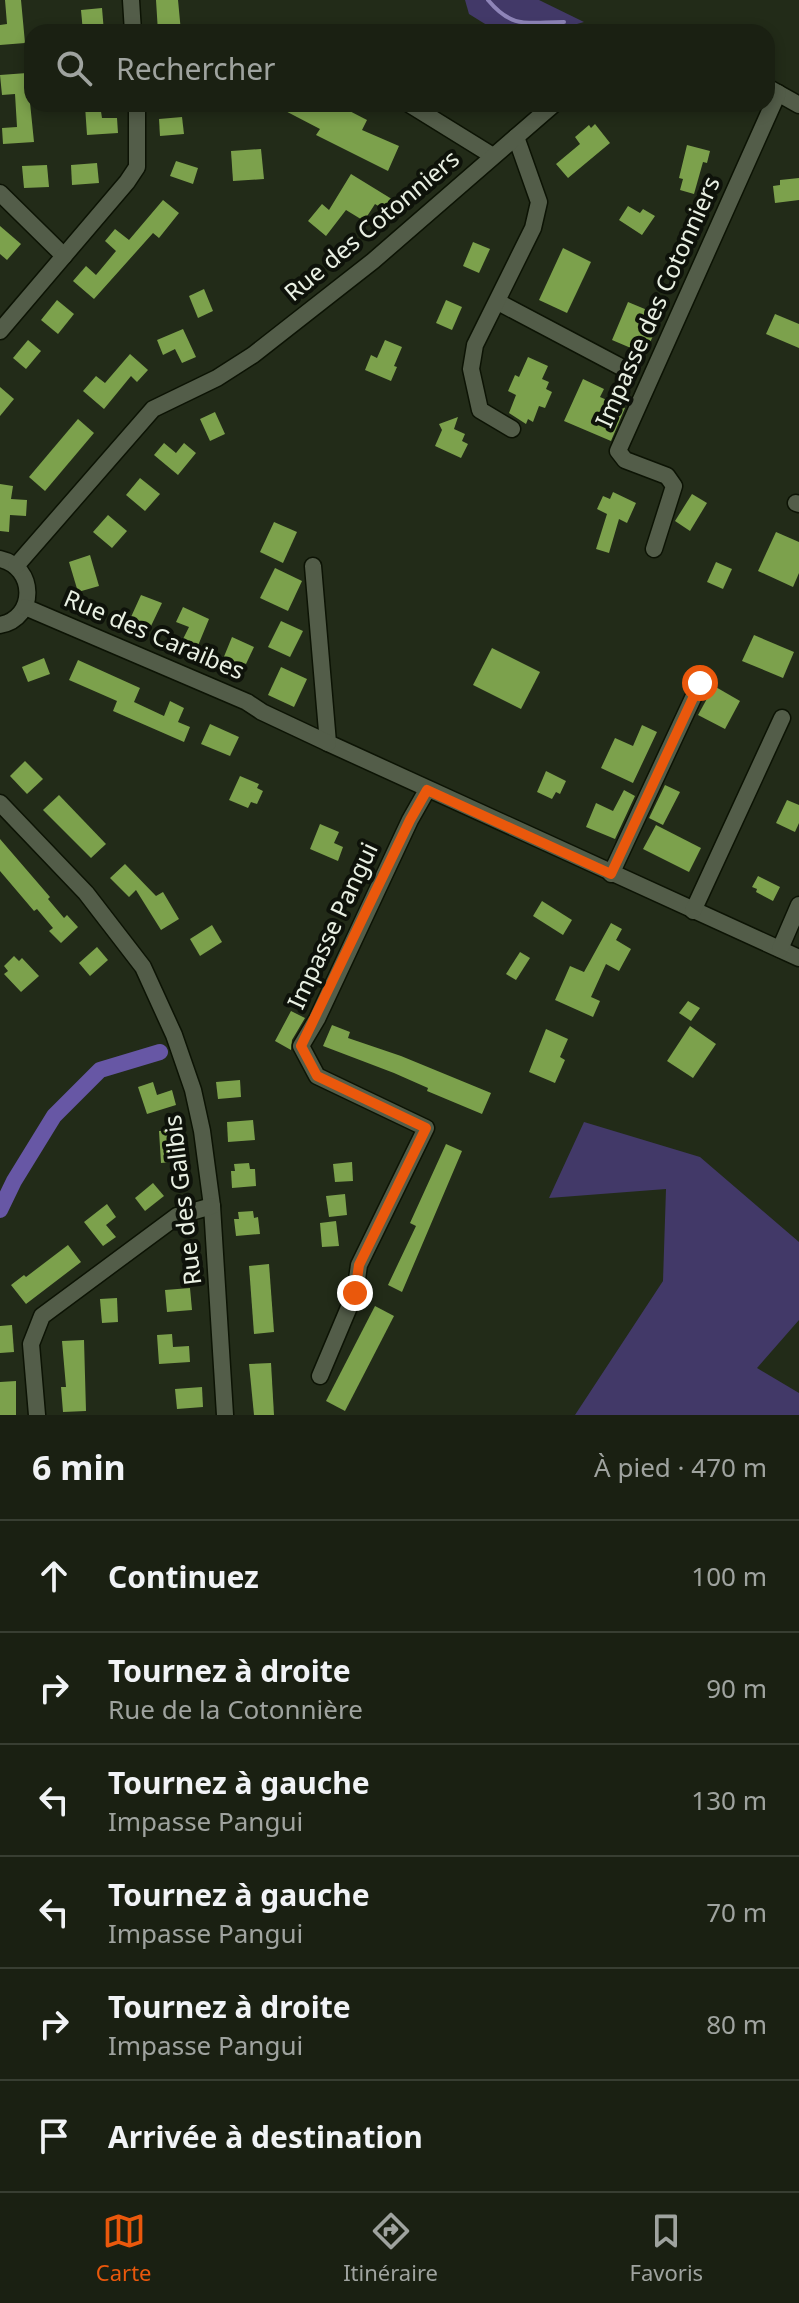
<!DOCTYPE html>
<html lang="fr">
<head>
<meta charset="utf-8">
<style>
	body { margin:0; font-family:"Noto Sans",sans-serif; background:#272d20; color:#f1f3f6 }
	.stop { position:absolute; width:24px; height:24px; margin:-18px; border:6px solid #ea580c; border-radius:50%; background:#fff }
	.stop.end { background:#ea580c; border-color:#fff; box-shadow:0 2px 8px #0008 }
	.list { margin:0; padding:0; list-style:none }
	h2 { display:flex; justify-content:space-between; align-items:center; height:104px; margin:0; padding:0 32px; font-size:34px }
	h2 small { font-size:26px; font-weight:400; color:#9fa39f }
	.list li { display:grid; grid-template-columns:52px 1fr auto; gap:24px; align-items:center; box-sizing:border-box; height:112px; padding:0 32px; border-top:2px solid #383e32 }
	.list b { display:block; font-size:30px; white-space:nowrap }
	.list p { margin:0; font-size:26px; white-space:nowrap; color:#9fa39f }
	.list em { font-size:26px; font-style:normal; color:#9fa39f }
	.icon { flex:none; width:44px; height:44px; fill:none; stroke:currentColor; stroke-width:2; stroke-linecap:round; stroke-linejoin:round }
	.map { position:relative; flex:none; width:799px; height:1415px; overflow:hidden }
	.search { position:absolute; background:#1a2012; box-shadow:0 4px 12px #0003; left:24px; right:24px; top:24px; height:88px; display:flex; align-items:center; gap:20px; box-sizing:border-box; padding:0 28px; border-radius:24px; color:#9fa39f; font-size:30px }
	.sheet { height:776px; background:#1a2012 }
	nav { display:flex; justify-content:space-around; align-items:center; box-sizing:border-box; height:112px; border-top:2px solid #383e32; background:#1a2012; font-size:22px; color:#9fa39f }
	nav a { display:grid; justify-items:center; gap:4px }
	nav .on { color:#ea580c }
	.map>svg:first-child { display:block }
	.green { fill:#423968 }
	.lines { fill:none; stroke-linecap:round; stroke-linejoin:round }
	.stream { stroke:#8e85b8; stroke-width:4 }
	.canal { stroke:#6757a5; stroke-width:16 }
	.building { fill:#7ca14c }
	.minor-casing { stroke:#0c1304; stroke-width:19 }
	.minor { stroke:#535d49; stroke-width:16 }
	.route { stroke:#ea580c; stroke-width:10 }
	.labels { text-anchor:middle; stroke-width:8; stroke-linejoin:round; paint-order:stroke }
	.street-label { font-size:24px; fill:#e9f0e3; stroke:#0e120a }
</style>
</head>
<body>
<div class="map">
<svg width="799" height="1415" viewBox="0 0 799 1415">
	<rect width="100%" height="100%" fill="#222b18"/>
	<g class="green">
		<polygon points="465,0 539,0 584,22 549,32 498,32 469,14"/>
		<polygon points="584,1122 700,1157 799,1242 799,1320 757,1368 799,1393 799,1415 575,1415 663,1281 666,1189 549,1198"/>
	</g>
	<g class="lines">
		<path class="stream" d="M488,0C513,30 528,22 564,22"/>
		<polyline class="canal" points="0,1210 14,1181 54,1116 100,1070 160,1052"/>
	</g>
	<g class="building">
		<polygon points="5,0 21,0 25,43 0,45 0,25 7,24"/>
		<polygon points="156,0 178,0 181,32 158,32"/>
		<polygon points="102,8 104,32 83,32 81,10"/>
		<polygon points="27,73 34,142 3,144 2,128 17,127 15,94 2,95 0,75"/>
		<polygon points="272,104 336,104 367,120 362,130 399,146 388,171 316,135 320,129"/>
		<polygon points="100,105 102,118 117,118 118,133 87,135 85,106"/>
		<polygon points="182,117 184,134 160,136 159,119"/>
		<polygon points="595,124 610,143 568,178 556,164 580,144 575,137 589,125 591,128"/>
		<polygon points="687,145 710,151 707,163 703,162 694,194 680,190 683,179 679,178"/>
		<polygon points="261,149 264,179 233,181 231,151"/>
		<polygon points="176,161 198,168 193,184 170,176"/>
		<polygon points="97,163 99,183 72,185 71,165"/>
		<polygon points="47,165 49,187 24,188 22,166"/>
		<polygon points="351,174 395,201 388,212 375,204 364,221 346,210 326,236 308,221 322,204 329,210"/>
		<polygon points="799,178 799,200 775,203 773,186 780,185 780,180"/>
		<polygon points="163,200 179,213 159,238 153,233 94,299 73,281 86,266 96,275 116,251 105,241 115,229 129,240"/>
		<polygon points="628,206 640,213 643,209 655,216 642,235 619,220"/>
		<polygon points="0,226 21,244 7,260 0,254"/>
		<polygon points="473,242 490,249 479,273 463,266"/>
		<polygon points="563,248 591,262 567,313 539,300"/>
		<polygon points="204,289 213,311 198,318 189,296"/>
		<polygon points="57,300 74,314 58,334 41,320"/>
		<polygon points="446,300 462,307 452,330 436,323"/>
		<polygon points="628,302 652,312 647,325 656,329 645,354 612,340"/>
		<polygon points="775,314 799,324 799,348 766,334"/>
		<polygon points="183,329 196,357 182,363 175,349 163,355 157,340"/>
		<polygon points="28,340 41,351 26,369 13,358"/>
		<polygon points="385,340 402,347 394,366 397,367 391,381 365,370 371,355 377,358"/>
		<polygon points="130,354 148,370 137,382 131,376 104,409 83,391 96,376 105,383"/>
		<polygon points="528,357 548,366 542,379 549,382 546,389 552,392 545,408 539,406 533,422 528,419 526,424 509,413 516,395 508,391 515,375 519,377"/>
		<polygon points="583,379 604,389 600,397 625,408 611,441 564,421"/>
		<polygon points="0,387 14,399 0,416"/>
		<polygon points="215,412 225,434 210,441 200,419"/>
		<polygon points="458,417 454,429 465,434 462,441 468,444 461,458 435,446 442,430 439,424"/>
		<polygon points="78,419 94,433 45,491 29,477"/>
		<polygon points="164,443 176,453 184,443 196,453 178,475 154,455"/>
		<polygon points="140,478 160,494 145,511 126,495"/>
		<polygon points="0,484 13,486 11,499 27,500 26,516 10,515 9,532 0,531"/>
		<polygon points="613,492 636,503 627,523 619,519 609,553 596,549 607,514 597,509 603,496 610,499"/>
		<polygon points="692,494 707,503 690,531 675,521"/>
		<polygon points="108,515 127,531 112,548 93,532"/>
		<polygon points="274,522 297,532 283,563 260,552"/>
		<polygon points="776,532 799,542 799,573 793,587 758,571"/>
		<polygon points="90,555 99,586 78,592 69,562"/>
		<polygon points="716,562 732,569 723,589 707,582"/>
		<polygon points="275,568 302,581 288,611 260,598"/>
		<polygon points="141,595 162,603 151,626 131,617"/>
		<polygon points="183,607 209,619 197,648 182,641 189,627 176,622"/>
		<polygon points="281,621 303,631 290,657 268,647"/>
		<polygon points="754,635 794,652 783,678 742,661"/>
		<polygon points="232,637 254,647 246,664 240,662 238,666 223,659"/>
		<polygon points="492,648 540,672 521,709 473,685"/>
		<polygon points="44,658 50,674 28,682 22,667"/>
		<polygon points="78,660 140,688 134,702 164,716 170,701 184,708 178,722 190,727 184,742 113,711 117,701 69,680"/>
		<polygon points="281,667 307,679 294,707 268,695"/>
		<polygon points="714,686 740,701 725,729 698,715"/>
		<polygon points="210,724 239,737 230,756 201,744"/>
		<polygon points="642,725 657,732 633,783 601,768 615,738 633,746"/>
		<polygon points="25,761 43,779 27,794 10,776"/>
		<polygon points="546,771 566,781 560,794 556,792 552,799 537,792"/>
		<polygon points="240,776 259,784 257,788 263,791 257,804 251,802 248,808 229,800"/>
		<polygon points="665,785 680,792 663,825 649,818"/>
		<polygon points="624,790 635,796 615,839 586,827 596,803 613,811"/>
		<polygon points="59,795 106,844 91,858 43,810"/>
		<polygon points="787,800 799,805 799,823 795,832 776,823"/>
		<polygon points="320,824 339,832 334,843 343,847 338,861 310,849"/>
		<polygon points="656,825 701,848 689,872 643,849"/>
		<polygon points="0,839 50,897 48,899 64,918 67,915 78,927 61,943 49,931 53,928 37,909 34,911 0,871"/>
		<polygon points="125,864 156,896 163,892 179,919 161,930 136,890 129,897 110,878"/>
		<polygon points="758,876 780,887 773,901 756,892 757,889 752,887"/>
		<polygon points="542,901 572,920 563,935 533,916"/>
		<polygon points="611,923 622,929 616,940 631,949 619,971 606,964 591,997 600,1001 593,1017 555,1000 570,966 584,972"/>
		<polygon points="212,925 222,942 200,956 190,939"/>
		<polygon points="97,947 108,960 90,976 79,963"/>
		<polygon points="520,952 530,958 516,980 506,974"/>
		<polygon points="14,956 19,961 22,958 39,976 21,992 4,974 8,971 4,966"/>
		<polygon points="688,1001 700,1008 691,1021 679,1013"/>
		<polygon points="291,1011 305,1018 292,1040 291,1050 275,1041"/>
		<polygon points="332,1025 350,1032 348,1038 401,1056 491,1093 482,1114 427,1091 428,1088 394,1073 323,1046"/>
		<polygon points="690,1026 716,1044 693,1078 667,1061"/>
		<polygon points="546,1029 568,1039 560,1057 565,1060 555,1083 529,1072"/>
		<polygon points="240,1080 241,1097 218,1099 216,1082"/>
		<polygon points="153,1082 157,1095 172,1090 176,1105 147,1114 138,1087"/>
		<polygon points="253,1120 255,1140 228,1142 227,1122"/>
		<polygon points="180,1130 182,1161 161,1163 159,1131"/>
		<polygon points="446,1144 462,1151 402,1292 388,1285 416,1226 410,1223"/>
		<polygon points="352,1162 353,1181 335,1182 333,1164"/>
		<polygon points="249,1163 250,1169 255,1169 256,1186 232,1188 231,1171 235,1171 234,1164"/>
		<polygon points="153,1183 164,1196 145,1211 135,1198"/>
		<polygon points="345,1194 347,1215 329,1217 326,1196"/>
		<polygon points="107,1204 116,1217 106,1225 116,1237 103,1246 84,1222"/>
		<polygon points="253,1211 254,1218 258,1217 260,1234 236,1236 234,1219 239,1219 238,1212"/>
		<polygon points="336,1221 339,1246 322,1247 320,1223"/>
		<polygon points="68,1245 81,1262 26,1304 11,1285 24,1275 26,1277"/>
		<polygon points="269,1264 274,1332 254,1334 249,1266"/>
		<polygon points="190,1288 192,1310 167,1312 165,1290"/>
		<polygon points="117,1298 118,1322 102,1323 100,1299"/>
		<polygon points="375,1306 394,1316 345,1411 326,1401"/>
		<polygon points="12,1325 14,1352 0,1353 0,1326"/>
		<polygon points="172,1334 173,1347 189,1346 190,1362 159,1364 157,1335"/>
		<polygon points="84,1340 86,1411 63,1412 61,1387 66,1387 62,1341"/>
		<polygon points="271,1363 274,1415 254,1415 249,1364"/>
		<polygon points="16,1381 16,1415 0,1415 0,1382"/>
		<polygon points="202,1387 203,1407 177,1409 175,1389"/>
	</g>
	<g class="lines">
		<defs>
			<g id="minor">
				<polyline points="131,0 133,32"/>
				<polyline points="767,87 799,105"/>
				<polyline points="409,104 493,156"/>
				<polyline points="0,193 64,256"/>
				<polyline points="498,302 621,367"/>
				<polyline points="0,331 127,182 137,167 137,104"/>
				<polyline points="512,429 480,410 471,369 475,345 533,228 539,202 516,137"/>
				<polyline points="796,503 799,504"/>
				<polyline points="654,549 674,486 667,476 625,460 618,451 778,93"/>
				<path d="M0,559C36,567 37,618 0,625"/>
				<polyline points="16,566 153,409 217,378 253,355 373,261 554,104"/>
				<polyline points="313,566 328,743 799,958"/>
				<polyline points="25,607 247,702 262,712 328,743"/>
				<polyline points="0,803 86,893 143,967 174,1035 193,1090 202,1131 212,1206 225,1415"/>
				<polyline points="611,874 700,683"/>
				<polyline points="693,911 782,718"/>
				<polyline points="780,949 799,905"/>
				<polyline points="320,1376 355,1293 359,1265 426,1128 317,1076 301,1046 317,1019 410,820 427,790"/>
				<polyline points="37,1415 31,1344 42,1316 177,1216 212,1206"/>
			</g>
		</defs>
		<use href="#minor" class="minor-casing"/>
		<use href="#minor" class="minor"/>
	</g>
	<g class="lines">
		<polyline class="route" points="355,1293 359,1265 426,1128 317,1076 301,1046 410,820 427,790 611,874 700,683"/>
	</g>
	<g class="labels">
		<g class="street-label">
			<text transform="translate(372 226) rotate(-40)" y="8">Rue des Cotonniers</text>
			<text transform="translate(658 302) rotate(-66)" y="8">Impasse des Cotonniers</text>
			<text transform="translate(154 635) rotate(23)" y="8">Rue des Caraibes</text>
			<text transform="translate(333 926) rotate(-65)" y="8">Impasse Pangui</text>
			<text transform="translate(183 1200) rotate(-97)" y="8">Rue des Galibis</text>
		</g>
	</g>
</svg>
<div class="stop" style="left:700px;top:683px"></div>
<div class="stop end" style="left:355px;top:1293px"></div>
<div class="search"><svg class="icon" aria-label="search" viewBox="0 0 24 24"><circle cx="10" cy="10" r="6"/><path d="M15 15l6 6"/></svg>Rechercher</div>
</div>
<section class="sheet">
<h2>6 min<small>À pied · 470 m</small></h2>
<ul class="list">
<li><svg class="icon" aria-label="ahead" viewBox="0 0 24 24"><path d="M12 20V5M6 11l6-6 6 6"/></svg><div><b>Continuez</b></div><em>100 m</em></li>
<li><svg class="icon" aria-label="right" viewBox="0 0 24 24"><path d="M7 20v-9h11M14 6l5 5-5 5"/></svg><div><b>Tournez à droite</b><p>Rue de la Cotonnière</p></div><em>90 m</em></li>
<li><svg class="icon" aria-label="left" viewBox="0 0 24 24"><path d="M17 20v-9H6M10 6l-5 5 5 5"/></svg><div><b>Tournez à gauche</b><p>Impasse Pangui</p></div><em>130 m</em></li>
<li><svg class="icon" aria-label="left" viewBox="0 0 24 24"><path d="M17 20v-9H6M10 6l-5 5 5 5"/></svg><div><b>Tournez à gauche</b><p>Impasse Pangui</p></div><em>70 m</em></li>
<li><svg class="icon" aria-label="right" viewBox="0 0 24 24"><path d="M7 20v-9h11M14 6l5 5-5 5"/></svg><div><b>Tournez à droite</b><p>Impasse Pangui</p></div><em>80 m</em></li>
<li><svg class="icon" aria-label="arrive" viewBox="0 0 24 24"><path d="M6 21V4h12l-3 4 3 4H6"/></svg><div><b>Arrivée à destination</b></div></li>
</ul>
</section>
<nav>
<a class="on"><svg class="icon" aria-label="map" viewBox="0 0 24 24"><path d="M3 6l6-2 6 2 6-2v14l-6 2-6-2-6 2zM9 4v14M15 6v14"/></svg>Carte</a>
<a><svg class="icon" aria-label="directions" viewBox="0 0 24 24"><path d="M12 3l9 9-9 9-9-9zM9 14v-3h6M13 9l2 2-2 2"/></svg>Itinéraire</a>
<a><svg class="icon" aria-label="saved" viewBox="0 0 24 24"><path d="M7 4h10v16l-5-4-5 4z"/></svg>Favoris</a>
</nav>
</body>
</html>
